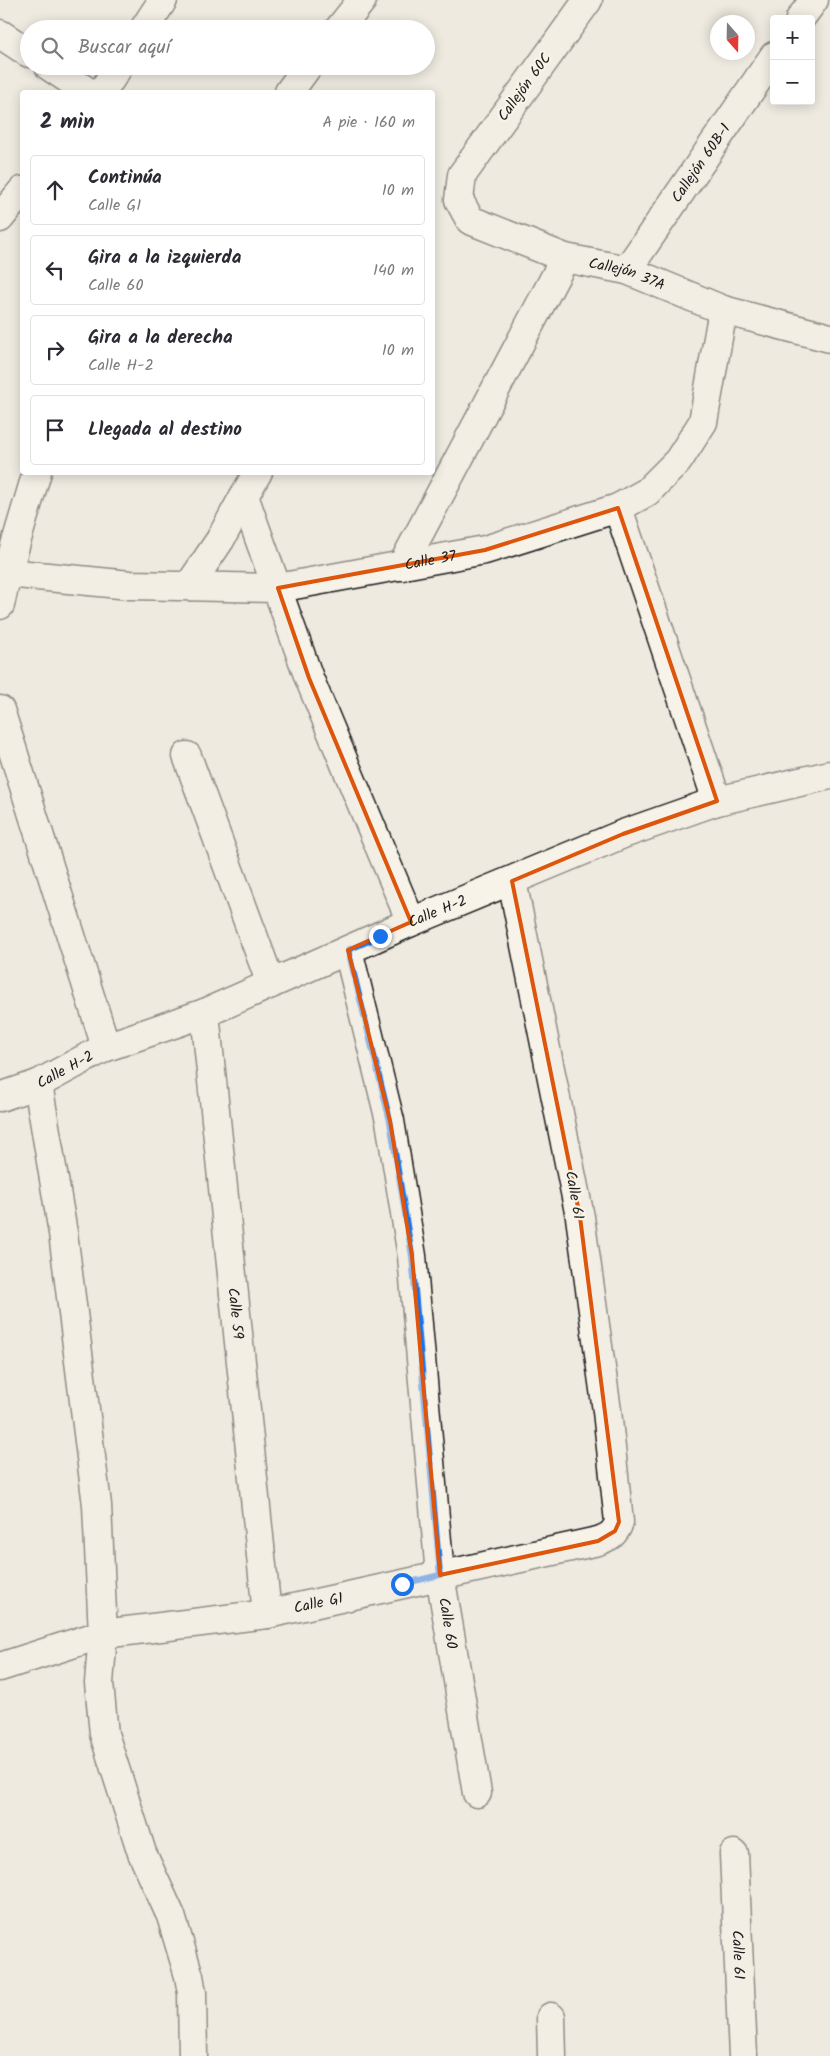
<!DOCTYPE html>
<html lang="es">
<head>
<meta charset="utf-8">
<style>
	body { margin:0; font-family:Kalam,sans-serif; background:#f2f2f3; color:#2b2b33 }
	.controls { position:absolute; right:15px; top:15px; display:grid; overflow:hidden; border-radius:5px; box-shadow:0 2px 12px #0003 }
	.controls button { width:45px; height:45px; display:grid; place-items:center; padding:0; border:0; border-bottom:1px solid #e1e1e2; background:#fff; color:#2b2b33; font:25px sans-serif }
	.compass { position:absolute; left:710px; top:15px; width:45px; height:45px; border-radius:50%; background:#fff; box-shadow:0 2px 12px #0003; rotate:160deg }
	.stop { position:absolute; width:15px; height:15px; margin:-11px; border:4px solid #1a73e8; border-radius:50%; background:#fff }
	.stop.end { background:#1a73e8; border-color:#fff; box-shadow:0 1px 5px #0008 }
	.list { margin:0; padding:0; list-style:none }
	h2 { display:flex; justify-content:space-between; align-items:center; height:65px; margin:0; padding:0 20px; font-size:21px }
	h2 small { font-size:16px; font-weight:400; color:#7c7c81 }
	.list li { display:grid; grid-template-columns:32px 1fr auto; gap:15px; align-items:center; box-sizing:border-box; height:70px; margin:0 10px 10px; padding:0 10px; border:1px solid #e1e1e2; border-radius:5px }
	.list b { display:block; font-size:19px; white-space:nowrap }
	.list p { margin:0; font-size:16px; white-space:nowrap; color:#7c7c81 }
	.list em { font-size:16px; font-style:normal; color:#7c7c81 }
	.icon { flex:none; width:28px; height:28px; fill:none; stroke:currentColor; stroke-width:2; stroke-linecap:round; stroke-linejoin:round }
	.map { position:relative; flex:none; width:830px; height:2056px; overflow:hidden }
	.search { position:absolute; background:#fff; box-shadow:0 2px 12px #0003; left:20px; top:20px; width:415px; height:55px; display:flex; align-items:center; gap:12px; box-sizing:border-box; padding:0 18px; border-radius:28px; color:#7c7c81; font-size:19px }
	.panel { position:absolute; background:#fff; box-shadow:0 2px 12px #0003; left:20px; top:90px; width:415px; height:385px; border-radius:5px }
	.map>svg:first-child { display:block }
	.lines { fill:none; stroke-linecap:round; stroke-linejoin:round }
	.minor-casing { stroke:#1c1c1c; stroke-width:31 }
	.minor { stroke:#f7f3e8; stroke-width:28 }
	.route { stroke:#1a73e8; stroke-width:6 }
	.marked { fill:none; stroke:#de560d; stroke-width:4; stroke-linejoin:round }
	.labels { text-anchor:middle; stroke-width:4.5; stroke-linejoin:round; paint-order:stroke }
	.street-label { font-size:15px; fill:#1c1c1c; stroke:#f7f3e8 }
</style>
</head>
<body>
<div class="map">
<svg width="830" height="2056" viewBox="0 0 830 2056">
	<rect width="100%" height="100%" fill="#eeeae0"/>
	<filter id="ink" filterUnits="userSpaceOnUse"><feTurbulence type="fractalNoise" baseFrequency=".02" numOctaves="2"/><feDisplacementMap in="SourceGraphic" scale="10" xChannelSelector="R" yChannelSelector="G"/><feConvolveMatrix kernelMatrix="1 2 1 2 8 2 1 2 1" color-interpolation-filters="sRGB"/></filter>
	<g filter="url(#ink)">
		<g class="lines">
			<defs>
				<g id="minor">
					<path id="s1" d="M588,0L462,175L459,200L470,220L565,258L627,270L723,310L830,338"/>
					<polyline points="800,19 814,0"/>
					<polyline points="144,29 163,0"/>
					<polyline points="339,29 362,0"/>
					<polyline points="0,34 29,53"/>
					<polyline points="49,66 88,92"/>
					<polyline points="102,92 119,66"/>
					<polyline points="289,92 308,66"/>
					<polyline points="0,218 22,191"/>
					<path id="s2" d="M627,270L774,56"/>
					<polyline points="258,472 244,496 309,678 411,922"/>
					<polyline points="618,508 717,801"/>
					<polyline points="402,566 565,258"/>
					<path id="s3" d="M0,570L7,573L130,585L278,588L485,550L618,508L647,492L678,461L703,422L723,310"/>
					<polyline points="189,586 220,540 244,496"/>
					<polyline points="0,605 7,573 37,472"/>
					<polyline points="0,710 106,1047"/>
					<polyline points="187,756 271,984"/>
					<path id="s4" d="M348,950L390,1121L412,1256L440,1575L477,1793"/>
					<path id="s5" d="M205,1013L267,1614"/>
					<polyline points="38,1084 63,1233 97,1505 103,1634 99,1683 104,1734 142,1853 171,1916 189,1976 192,1993 193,2056"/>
					<path id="s6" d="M0,1097L38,1084L106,1047L205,1013L411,922L623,834L717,801L830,775"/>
					<path id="s7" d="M0,1667L103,1634L267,1614L598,1541C609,1537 615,1534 619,1522L607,1411L580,1217L512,881"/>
					<path id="s8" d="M734,1854L743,2056"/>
					<polyline points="551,2017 552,2056"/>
				</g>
			</defs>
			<use href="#minor" class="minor-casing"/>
			<use href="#minor" class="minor"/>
		</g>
	</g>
	<g class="lines" filter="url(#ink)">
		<polyline class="route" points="380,936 348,950 390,1121 412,1256 440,1575 402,1584"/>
	</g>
	<path d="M0 0H830V2056H0ZM618,508L717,801L623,834L512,881L580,1217L619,1522L615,1531L598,1541L440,1575L412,1256L390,1121L348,950L411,922L309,678L278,588L485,550Z" fill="#eeeae0" fill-opacity=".55" fill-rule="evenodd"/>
	<path class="marked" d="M618,508L717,801L623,834L512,881L580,1217L619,1522L615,1531L598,1541L440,1575L412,1256L390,1121L348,950L411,922L309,678L278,588L485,550Z"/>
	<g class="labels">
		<g class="street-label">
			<text transform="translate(524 87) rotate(-54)" y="5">Callejón 60C</text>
			<text dy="5" stroke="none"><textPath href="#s2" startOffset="130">Callejón 60B-1</textPath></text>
			<text dy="5" stroke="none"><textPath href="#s1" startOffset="430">Callejón 37A</textPath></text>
			<text dy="5" stroke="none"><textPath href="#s3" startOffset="434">Calle 37</textPath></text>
			<text dy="5" stroke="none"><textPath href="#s6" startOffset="476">Calle H-2</textPath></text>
			<text dy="5" stroke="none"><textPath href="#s6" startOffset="71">Calle H-2</textPath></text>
			<text transform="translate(575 1195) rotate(80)" y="5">Calle 61</text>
			<text dy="5" stroke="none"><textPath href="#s5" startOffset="302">Calle 59</textPath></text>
			<text dy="5" stroke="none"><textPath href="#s7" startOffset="326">Calle G1</textPath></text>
			<text dy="5" stroke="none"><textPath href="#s4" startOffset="682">Calle 60</textPath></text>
			<text dy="5" stroke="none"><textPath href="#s8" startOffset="101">Calle 61</textPath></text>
		</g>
	</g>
</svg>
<div class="controls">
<button>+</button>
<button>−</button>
</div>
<svg class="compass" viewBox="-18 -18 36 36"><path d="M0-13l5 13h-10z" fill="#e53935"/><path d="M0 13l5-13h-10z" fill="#7c7c81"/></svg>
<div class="stop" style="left:402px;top:1584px"></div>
<div class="stop end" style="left:380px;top:936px"></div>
<div class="search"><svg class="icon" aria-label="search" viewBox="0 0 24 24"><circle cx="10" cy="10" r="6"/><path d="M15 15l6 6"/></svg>Buscar aquí</div>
<section class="panel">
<h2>2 min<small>A pie · 160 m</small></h2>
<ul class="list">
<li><svg class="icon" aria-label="ahead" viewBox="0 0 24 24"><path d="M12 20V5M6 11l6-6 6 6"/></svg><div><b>Continúa</b><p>Calle G1</p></div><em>10 m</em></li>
<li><svg class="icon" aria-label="left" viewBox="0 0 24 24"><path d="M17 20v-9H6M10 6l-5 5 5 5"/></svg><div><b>Gira a la izquierda</b><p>Calle 60</p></div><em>140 m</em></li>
<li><svg class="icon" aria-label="right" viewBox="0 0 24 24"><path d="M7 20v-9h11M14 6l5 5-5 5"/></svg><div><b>Gira a la derecha</b><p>Calle H-2</p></div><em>10 m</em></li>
<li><svg class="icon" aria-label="arrive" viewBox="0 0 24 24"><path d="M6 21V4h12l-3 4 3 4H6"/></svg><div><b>Llegada al destino</b></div></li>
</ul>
</section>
</div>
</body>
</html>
